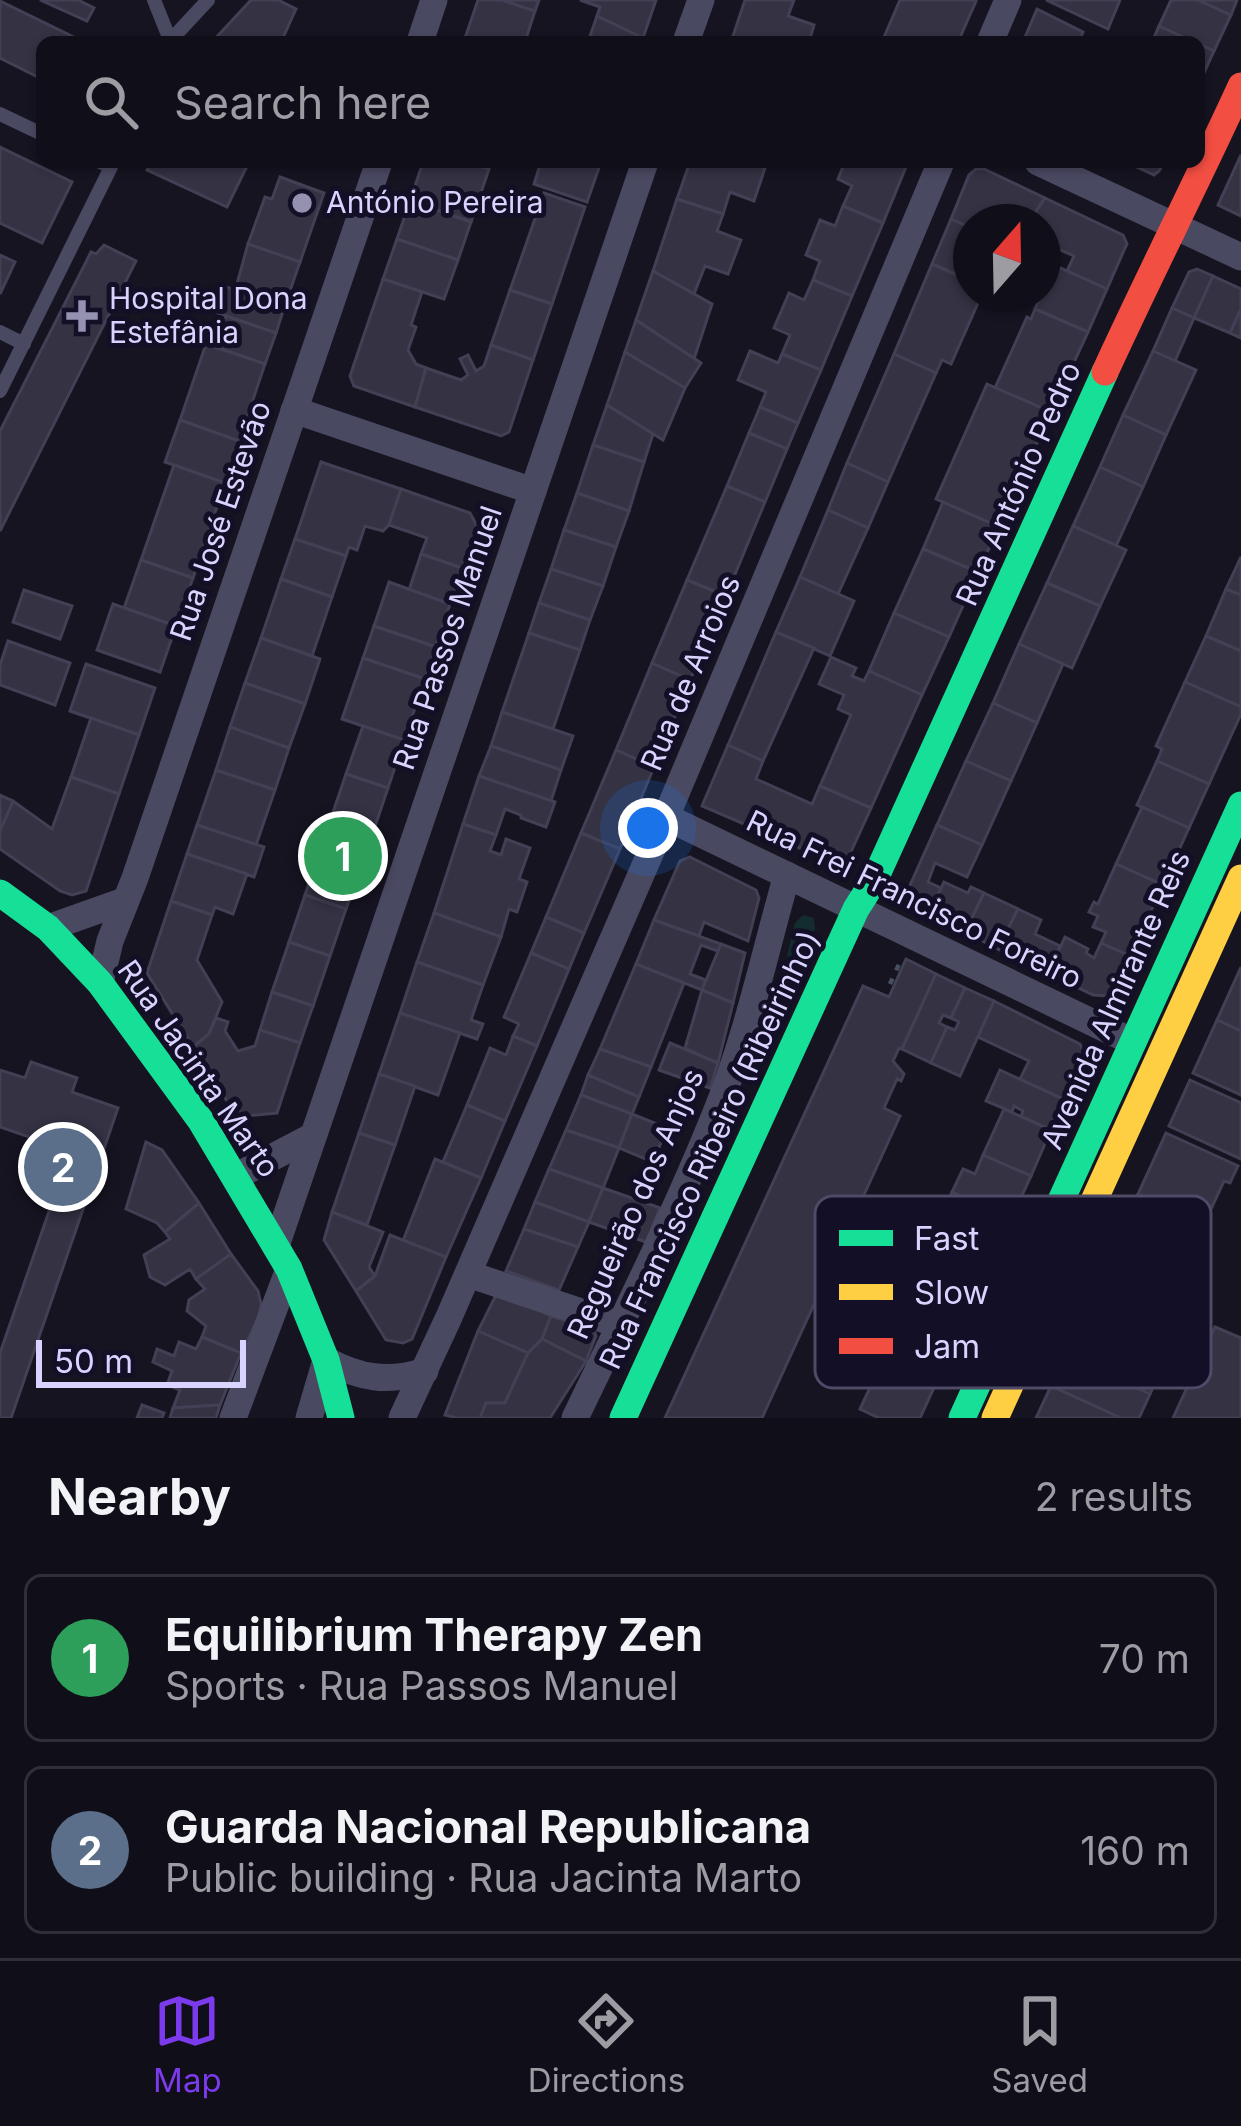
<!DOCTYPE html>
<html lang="en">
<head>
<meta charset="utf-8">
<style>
	body { margin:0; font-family:Inter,sans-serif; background:#1e1d26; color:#f1f3f6 }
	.compass { position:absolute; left:953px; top:204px; width:108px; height:108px; border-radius:50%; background:#100f19; box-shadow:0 3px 9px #0004; rotate:20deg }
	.scale { position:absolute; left:36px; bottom:30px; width:210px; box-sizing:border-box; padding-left:12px; border:6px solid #d9d4ff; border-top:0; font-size:33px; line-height:42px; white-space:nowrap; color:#d9d4ff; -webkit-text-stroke:9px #130f26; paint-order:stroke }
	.you { position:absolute; left:648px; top:828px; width:42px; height:42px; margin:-30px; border:9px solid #fff; border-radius:50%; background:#1a73e8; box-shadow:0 0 0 18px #1a73e833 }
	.badge { display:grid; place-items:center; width:78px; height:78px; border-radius:50%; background:#7c3aed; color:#fff; font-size:39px; font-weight:700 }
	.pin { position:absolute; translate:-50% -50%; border:6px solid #fff; box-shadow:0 3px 12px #0006 }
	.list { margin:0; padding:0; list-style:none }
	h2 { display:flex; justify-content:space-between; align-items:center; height:156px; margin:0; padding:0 48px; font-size:51px }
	h2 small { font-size:39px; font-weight:400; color:#9c9ca2 }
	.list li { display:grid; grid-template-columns:78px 1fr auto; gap:36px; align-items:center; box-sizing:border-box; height:168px; margin:0 24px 24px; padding:0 24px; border:3px solid #302f38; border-radius:18px }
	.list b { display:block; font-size:45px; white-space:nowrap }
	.list p { margin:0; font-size:39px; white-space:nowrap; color:#9c9ca2 }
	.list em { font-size:39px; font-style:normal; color:#9c9ca2 }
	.icon { flex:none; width:66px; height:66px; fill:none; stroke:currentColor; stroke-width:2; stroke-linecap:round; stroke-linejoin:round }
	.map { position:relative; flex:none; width:1241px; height:1418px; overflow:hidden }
	.search { position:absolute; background:#100f19; box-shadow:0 3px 9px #0004; left:36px; right:36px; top:36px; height:132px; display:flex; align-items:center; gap:30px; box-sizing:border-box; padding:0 42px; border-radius:18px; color:#9c9ca2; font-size:45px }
	.sheet { height:540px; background:#100f19 }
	nav { display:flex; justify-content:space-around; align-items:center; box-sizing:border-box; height:168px; border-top:3px solid #302f38; background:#100f19; font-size:33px; color:#9c9ca2 }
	nav a { display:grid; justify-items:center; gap:6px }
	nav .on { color:#7c3aed }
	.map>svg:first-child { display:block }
	.green { fill:#132c2d }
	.building { fill:#343243; stroke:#433f54; stroke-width:3 }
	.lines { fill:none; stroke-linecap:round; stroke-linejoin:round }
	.path { stroke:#44505f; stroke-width:4.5; stroke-dasharray:6 9; stroke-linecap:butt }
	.lane { stroke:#4a4962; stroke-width:14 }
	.street { stroke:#4a4962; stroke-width:27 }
	.fast { stroke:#16e098; stroke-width:27 }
	.slow { stroke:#ffcf43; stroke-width:27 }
	.jam { stroke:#f24e42; stroke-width:27 }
	.poi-dot { fill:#9591b1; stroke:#130f26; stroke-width:4.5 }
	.labels { text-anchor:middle; stroke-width:10; stroke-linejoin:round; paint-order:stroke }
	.poi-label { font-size:30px; fill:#d9d4ff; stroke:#130f26; text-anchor:start }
	.street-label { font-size:30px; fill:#d9d4ff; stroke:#130f26 }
	.key { fill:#130f26; stroke:#4e4a67; stroke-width:3 }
	.key-label { font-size:33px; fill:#d9d4ff }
</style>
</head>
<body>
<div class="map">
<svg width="1241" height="1418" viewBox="0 0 1241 1418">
	<rect width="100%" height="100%" fill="#161421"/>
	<polygon class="green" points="803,915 814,918 815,929 776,1016 773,1014 795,923"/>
	<g class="building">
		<polygon points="40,0 78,0 94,8 87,21"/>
		<polygon points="251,0 278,0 296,9 281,42 212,42"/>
		<polygon points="478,0 502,0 535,11 525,42 464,41"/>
		<polygon points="502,0 539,0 535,11"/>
		<polygon points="580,0 656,0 643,38 597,16 600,7"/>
		<polygon points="745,0 794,0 788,16 814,25 809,42 731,42"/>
		<polygon points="900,0 975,0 976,1 958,42 882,42"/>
		<polygon points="1046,0 1120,0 1108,29"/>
		<polygon points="1171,0 1198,0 1231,15 1214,51 1159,26"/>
		<polygon points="1198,0 1237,0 1231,15"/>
		<polygon points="0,1 84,42 42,42 42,79 0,58"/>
		<polygon points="1037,9 1083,32 1079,42 1023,42"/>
		<polygon points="597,16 643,38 642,42 588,42"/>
		<polygon points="1159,26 1194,42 1152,42"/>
		<polygon points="1199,44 1214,51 1199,84"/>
		<polygon points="0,147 72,182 42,243 0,223"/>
		<polygon points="1241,155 1241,216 1218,205"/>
		<polygon points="151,162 249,162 227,207 147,170"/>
		<polygon points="423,162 480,162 479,166 489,169 471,222 410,201"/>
		<polygon points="541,162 601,162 587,202 534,184"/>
		<polygon points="690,162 749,162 765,168 754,201 730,192 723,214 677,199"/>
		<polygon points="845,162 908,162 883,223 843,206 852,186 838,179"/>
		<polygon points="1126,162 1164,162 1159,171 1154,175"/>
		<polygon points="976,169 984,169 1045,198 1029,222 971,222 971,228 951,219 969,175"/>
		<polygon points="280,177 324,193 300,262 248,244 265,197 272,199"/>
		<polygon points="544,193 585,207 552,304 510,290"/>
		<polygon points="1045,198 1123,235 1127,244 1125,248 1107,289 1067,271 1074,256 1043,242 1043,222 1029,222"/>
		<polygon points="677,199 723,214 717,231 741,240 728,274 705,266 694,294 653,271"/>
		<polygon points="410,201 471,222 458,260 397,239"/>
		<polygon points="843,206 883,223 852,296 813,280 820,261 806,255 820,220 835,226"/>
		<polygon points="951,219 971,228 971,281 932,264"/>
		<polygon points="397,239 458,260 444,299 383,279"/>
		<polygon points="248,244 300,262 284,308 235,291"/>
		<polygon points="104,245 136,261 0,531 0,431 91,252 96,254"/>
		<polygon points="0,255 15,262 0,294"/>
		<polygon points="932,264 971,281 971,294 982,294 951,364 942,360 936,373 894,354"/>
		<polygon points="1054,265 1107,289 1088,332 1035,309"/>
		<polygon points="1197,269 1213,276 1194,318 1172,308 1189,272"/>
		<polygon points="653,271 712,304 694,359 636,320"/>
		<polygon points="1213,276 1241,289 1241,309 1230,333 1194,318"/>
		<polygon points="383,279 422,292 411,325 416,327 408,350 416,364 426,368 415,407 354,386 350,376"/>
		<polygon points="813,280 852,296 821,370 782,354 790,335 774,328 789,293 804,300"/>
		<polygon points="221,285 284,308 276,333 212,311"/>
		<polygon points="510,290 552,304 533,360 491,345"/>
		<polygon points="1172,308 1194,318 1175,361 1153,351"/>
		<polygon points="1035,309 1088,332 1051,412 995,388 1027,317 1031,319"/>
		<polygon points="1241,309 1241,338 1230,333"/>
		<polygon points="226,316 276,333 265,364 216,347"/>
		<polygon points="636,320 701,363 685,388 625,352"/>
		<polygon points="206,344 265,364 239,441 180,420"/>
		<polygon points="491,345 533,360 509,432 501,436 415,407 426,368 461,380 468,375 460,359 468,355 476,371 484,366"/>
		<polygon points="750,351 778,363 782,354 821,370 798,423 760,407 766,392 738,380"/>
		<polygon points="1153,351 1196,370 1166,435 1123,415"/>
		<polygon points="625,352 685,388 663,440 607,405"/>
		<polygon points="894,354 936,373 888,482 847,463"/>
		<polygon points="987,384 1051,412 999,527 936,499"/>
		<polygon points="607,405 653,434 644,462 593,445"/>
		<polygon points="760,407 798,423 787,449 749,433"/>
		<polygon points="1123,415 1166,435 1143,487 1100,467"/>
		<polygon points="180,420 239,441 225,483 165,462"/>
		<polygon points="749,433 787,449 765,502 727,486"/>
		<polygon points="593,445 644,462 629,511 577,493"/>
		<polygon points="321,462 401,489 389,525 383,531 365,526 357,550 349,547 346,556 295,539"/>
		<polygon points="847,463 888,482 868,528 828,510"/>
		<polygon points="174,465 225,483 193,578 141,560"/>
		<polygon points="1100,467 1143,487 1116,546 1073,526"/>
		<polygon points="727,486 765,502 726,596 687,580"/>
		<polygon points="401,489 470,513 477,526 462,568 421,554 427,538 389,525"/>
		<polygon points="577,493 629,511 616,547 564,530"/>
		<polygon points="943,502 999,527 978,572 923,549"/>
		<polygon points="828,510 868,528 838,594 800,577"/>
		<polygon points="1073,526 1126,550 1100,606 1047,583"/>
		<polygon points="564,530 616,547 603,586 551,569"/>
		<polygon points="295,539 346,556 332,597 281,579"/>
		<polygon points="923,549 978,572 949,637 894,613"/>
		<polygon points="421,554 462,568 450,604 409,590"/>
		<polygon points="1241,557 1241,595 1226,589"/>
		<polygon points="141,560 193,578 176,626 124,608"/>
		<polygon points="551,569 603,586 590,620 539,603"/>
		<polygon points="800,577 854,601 830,656 776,632"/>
		<polygon points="281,579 332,597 312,656 261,638"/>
		<polygon points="687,580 726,596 690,680 652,663"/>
		<polygon points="389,582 450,604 436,647 374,626"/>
		<polygon points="1047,583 1100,606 1072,668 1019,644"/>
		<polygon points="1226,589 1241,595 1241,651 1206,636"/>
		<polygon points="24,590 72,606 60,639 13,622"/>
		<polygon points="539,603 590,620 580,650 529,633"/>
		<polygon points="113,604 176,626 160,672 97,650"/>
		<polygon points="894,613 949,637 922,695 869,671"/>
		<polygon points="374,626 436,647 425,679 363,658"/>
		<polygon points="776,632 814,648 763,761 728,745"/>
		<polygon points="529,633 580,650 553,729 502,712"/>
		<polygon points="1206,636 1241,651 1241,707 1185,682"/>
		<polygon points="261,638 320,659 305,704 245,683"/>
		<polygon points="8,641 70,663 55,705 0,685 0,665"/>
		<polygon points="1019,644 1063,664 1037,723 993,703"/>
		<polygon points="831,657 856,668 852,676 864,681 869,671 922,695 871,808 820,786 851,715 838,709 844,695 819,684"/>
		<polygon points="363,658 425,679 404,740 342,719"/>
		<polygon points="652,663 690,680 654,767 616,750"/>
		<polygon points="86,664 155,688 139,735 70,711"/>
		<polygon points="1185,682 1241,707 1241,714 1209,784 1157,761 1162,749 1156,746"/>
		<polygon points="245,683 305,704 289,748 230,727"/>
		<polygon points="993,703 1037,723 1011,781 966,761"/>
		<polygon points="502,712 573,736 561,770 491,746"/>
		<polygon points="91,718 139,735 119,794 71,777"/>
		<polygon points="363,726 404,740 388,788 346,774"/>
		<polygon points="230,727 289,748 275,790 216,770"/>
		<polygon points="728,745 763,761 756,779 812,804 820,786 871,808 844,867 702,806"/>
		<polygon points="491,746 561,770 551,801 479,776"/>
		<polygon points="616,750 654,767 620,849 581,833"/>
		<polygon points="966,761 1011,781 982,845 937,825"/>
		<polygon points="1157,761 1209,784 1189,828 1137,805"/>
		<polygon points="216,770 275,790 256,845 197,825"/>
		<polygon points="346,774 388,788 366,853 324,839"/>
		<polygon points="479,776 555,802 546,827 521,818 521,815 505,809 496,835 463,824"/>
		<polygon points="71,777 119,794 86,891 72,895 60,891 0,849 0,831 13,801 52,829"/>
		<polygon points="0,795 13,801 0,831"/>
		<polygon points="1142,807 1189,828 1163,885 1116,864"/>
		<polygon points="463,824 496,835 490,851 501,855 506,839 530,848 519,879 527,882 517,912 509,909 501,937 434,913"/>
		<polygon points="197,825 264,847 254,877 187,854"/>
		<polygon points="937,825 982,845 967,877 935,863 928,882 941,888 928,915 910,906 906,894"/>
		<polygon points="581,833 620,849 584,933 546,917"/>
		<polygon points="324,839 366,853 346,909 305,895"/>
		<polygon points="187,854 247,874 233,914 215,907 212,915 171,901"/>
		<polygon points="690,857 756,890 759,898 748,941 704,922 699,936 654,920 680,861"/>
		<polygon points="1116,864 1163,885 1130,956 1101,943 1106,932 1093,927 1098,916 1089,912 1094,902 1098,904"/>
		<polygon points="944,882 968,893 971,887 984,893 965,932 928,915"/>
		<polygon points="984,893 1018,909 998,949 965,932"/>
		<polygon points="305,895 346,909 330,956 289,942"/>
		<polygon points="171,901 212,915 197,960 222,1002 209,1034 193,1047 147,973"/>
		<polygon points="1018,909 1041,920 1035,934 1060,946 1048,973 998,949"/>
		<polygon points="434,913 501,937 483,985 417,962"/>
		<polygon points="546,917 584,933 569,969 531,953"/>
		<polygon points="654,920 721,944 718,951 701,945 690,974 706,980 702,990 636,964"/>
		<polygon points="1065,937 1088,949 1086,953 1094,958 1101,943 1130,956 1113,992 1107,996 1093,995 1048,973"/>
		<polygon points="289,942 330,956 313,1006 272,992"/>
		<polygon points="721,944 745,953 733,1003 702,990"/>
		<polygon points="531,953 569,969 537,1046 513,1036 519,1024 504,1017"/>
		<polygon points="906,959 936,974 902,1049 899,1048 893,1061 904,1074 901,1081 897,1079 884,1108 900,1116 762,1418 665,1418 863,986 889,997"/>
		<polygon points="417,962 483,985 471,1020 483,1024 477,1039 400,1013"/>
		<polygon points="636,964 684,983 651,1067 600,1049"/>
		<polygon points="1241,967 1241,1031 1217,1020"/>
		<polygon points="936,974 965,988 951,1018 943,1015 939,1023 947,1027 931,1063 902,1049"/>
		<polygon points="965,988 994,1001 960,1076 931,1063 947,1027 955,1030 959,1022 951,1018"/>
		<polygon points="702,990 733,1003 718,1063 685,1048"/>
		<polygon points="272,992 313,1006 300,1043 260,1030"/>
		<polygon points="994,1001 1080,1044 1085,1056 1065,1100 1020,1079 1029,1061 978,1037"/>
		<polygon points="400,1013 460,1033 438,1095 379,1074"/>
		<polygon points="216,1018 228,1022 225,1031 238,1051 255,1046 260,1030 300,1043 277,1113 237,1117 193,1047 209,1034"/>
		<polygon points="1217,1020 1241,1031 1241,1095 1193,1073"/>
		<polygon points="513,1036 537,1046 505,1121 467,1105 490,1048 506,1055"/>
		<polygon points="670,1043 718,1063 710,1088 659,1070"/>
		<polygon points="600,1049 651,1067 639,1097 588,1075"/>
		<polygon points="31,1062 77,1078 72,1092 118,1108 11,1418 0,1418 0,1353 63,1171 69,1173 76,1153 0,1127 0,1070 25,1078"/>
		<polygon points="1000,1070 1065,1100 1051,1130 1021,1116 1023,1111 1014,1106 1012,1112 986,1101"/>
		<polygon points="379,1074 415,1086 395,1145 359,1133"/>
		<polygon points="588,1075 639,1097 632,1114 581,1095"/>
		<polygon points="1190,1080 1241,1103 1241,1159 1169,1126"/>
		<polygon points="581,1095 632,1114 619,1148 566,1130"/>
		<polygon points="467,1105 505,1121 481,1178 443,1162"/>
		<polygon points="1004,1109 1051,1130 1031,1176 983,1155"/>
		<polygon points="632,1114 667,1128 653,1162 619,1148"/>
		<polygon points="566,1130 619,1148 603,1188 549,1169"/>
		<polygon points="359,1133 395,1145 367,1225 332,1212"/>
		<polygon points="1166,1133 1238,1166 1230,1183 1224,1181 1204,1224 1138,1194"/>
		<polygon points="146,1142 162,1150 199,1203 165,1232 157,1223 126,1209"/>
		<polygon points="983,1155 1031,1176 1011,1219 952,1192 963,1169 975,1174"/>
		<polygon points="435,1159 481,1178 446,1257 403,1241"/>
		<polygon points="549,1169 603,1188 589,1222 535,1202"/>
		<polygon points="603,1188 660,1208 646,1242 589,1222"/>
		<polygon points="952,1192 1011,1219 983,1282 948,1266 949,1264 925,1251"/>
		<polygon points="1138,1194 1208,1226 1171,1307 1101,1275"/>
		<polygon points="535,1202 589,1222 578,1247 524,1229"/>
		<polygon points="199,1203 231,1254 196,1279 190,1269 165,1285 150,1277 144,1255 170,1239 165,1232"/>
		<polygon points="332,1212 383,1232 369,1267 375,1276 356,1291 324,1240"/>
		<polygon points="524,1229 578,1247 559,1290 506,1271"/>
		<polygon points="390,1235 446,1257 412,1339 403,1343 386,1340 356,1291 375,1276"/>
		<polygon points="231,1254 258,1291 261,1304 259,1317 241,1353 202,1337 206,1326 187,1311 189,1300 205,1289 196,1279"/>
		<polygon points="498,1291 551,1316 542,1339 528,1353 478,1331"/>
		<polygon points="551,1316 594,1330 596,1336 586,1361 542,1339"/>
		<polygon points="1215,1327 1241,1338 1241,1418 1173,1418"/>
		<polygon points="1077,1328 1162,1367 1150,1394 1064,1356"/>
		<polygon points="897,1329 950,1353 920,1418 879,1418 860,1409"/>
		<polygon points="478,1331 528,1353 505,1403 486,1403 480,1418 457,1418 445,1415"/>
		<polygon points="202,1337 241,1353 220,1405 173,1408 180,1390 167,1385 172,1371 153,1362 157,1349 174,1356 179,1342 196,1349"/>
		<polygon points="542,1339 586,1361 550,1418 480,1418 486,1403 505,1403 528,1353"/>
		<polygon points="1064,1356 1150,1394 1139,1418 1121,1418 1051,1386"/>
		<polygon points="1051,1386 1121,1418 1036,1418"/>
		<polygon points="142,1405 164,1413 162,1418 137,1418"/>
		<polygon points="220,1405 216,1418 170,1418 173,1408"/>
	</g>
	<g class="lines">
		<polyline class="path" points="890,984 900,962"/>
		<g class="lane">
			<polyline points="154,0 170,40"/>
			<polyline points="169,42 208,0"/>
			<polyline points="0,114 42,134"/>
			<polyline points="0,332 24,344"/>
			<polyline points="0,391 111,167 100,162"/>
		</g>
		<g class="street">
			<polyline points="420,42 434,0"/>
			<polyline points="686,42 701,0"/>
			<polyline points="990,42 1008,0"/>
			<polyline points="1038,162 1241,257"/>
			<polyline points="294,410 533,491"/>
			<polyline points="666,817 1133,1042"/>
			<polyline points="48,928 124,901"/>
			<polyline points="100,983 110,941 135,878 379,162"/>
			<polyline points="235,1177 313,1136"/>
			<polyline points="276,1246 645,162"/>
			<polyline points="468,1274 620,1325"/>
			<polyline points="233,1418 289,1269"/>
			<path d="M309,1418L326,1360C359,1378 388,1383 425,1371"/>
			<polyline points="402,1418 449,1317 666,817 941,162"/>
			<path d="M575,1418C623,1318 673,1219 715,1115C747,1038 764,955 787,875"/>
		</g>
		<g class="fast">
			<polyline points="0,893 48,928 100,983 201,1121 289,1269 326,1360 341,1418"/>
			<polyline points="623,1418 856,909 875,879 1105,372"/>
			<polyline points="962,1418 1241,805"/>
		</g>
		<polyline class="slow" points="995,1418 1241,878"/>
		<path class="jam" d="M1105,372C1149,276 1197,182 1241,86"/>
	</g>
	<g class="poi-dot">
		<circle cx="302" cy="203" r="12"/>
		<path d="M76 298h12v12h12v12h-12v12h-12v-12h-12v-12h12z"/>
	</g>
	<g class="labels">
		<g class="poi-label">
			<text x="326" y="213">António Pereira</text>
			<text x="109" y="309">Hospital Dona<tspan x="109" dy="34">Estefânia</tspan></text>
		</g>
		<g class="street-label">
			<text transform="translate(1019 484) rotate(-66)" y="10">Rua António Pedro</text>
			<text transform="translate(221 521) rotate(-71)" y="10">Rua José Estevão</text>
			<text transform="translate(448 638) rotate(-71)" y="10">Rua Passos Manuel</text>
			<text transform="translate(691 673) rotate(-67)" y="10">Rua de Arroios</text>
			<text transform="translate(914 900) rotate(26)" y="10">Rua Frei Francisco Foreiro</text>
			<text transform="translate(1116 1000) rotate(-66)" y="10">Avenida Almirante Reis</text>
			<text transform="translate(198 1069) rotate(55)" y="10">Rua Jacinta Marto</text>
			<text transform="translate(710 1150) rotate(-65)" y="10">Rua Francisco Ribeiro (Ribeirinho)</text>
			<text transform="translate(636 1204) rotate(-66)" y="10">Regueirão dos Anjos</text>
		</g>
	</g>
	<rect x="815" y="1196" width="396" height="192" rx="18" class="key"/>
	<rect x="839" y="1230" width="54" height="16" fill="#16e098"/>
	<rect x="839" y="1284" width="54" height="16" fill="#ffcf43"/>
	<rect x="839" y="1338" width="54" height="16" fill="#f24e42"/>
	<g class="key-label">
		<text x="914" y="1250">Fast</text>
		<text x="914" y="1304">Slow</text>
		<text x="914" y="1358">Jam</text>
	</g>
</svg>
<svg class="compass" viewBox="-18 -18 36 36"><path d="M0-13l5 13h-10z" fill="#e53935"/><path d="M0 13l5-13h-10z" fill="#9c9ca2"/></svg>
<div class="scale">50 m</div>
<div class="you"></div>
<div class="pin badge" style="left:343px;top:856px;background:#2e9e5b">1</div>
<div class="pin badge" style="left:63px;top:1167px;background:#5c6f8a">2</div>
<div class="search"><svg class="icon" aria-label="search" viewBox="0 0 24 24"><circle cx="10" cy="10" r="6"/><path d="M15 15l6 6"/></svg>Search here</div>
</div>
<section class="sheet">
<h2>Nearby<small>2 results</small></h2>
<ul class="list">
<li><span class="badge" style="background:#2e9e5b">1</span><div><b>Equilibrium Therapy Zen</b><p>Sports · Rua Passos Manuel</p></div><em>70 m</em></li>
<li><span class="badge" style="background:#5c6f8a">2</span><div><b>Guarda Nacional Republicana</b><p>Public building · Rua Jacinta Marto</p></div><em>160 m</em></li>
</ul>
</section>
<nav>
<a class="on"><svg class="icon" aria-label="map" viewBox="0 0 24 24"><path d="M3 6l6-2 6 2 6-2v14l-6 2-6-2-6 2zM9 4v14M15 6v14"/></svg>Map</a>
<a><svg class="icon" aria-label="directions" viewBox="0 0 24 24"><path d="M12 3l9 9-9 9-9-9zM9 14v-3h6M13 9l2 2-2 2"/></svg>Directions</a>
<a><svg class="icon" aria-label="saved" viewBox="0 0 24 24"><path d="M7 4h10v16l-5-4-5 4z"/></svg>Saved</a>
</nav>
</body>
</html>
